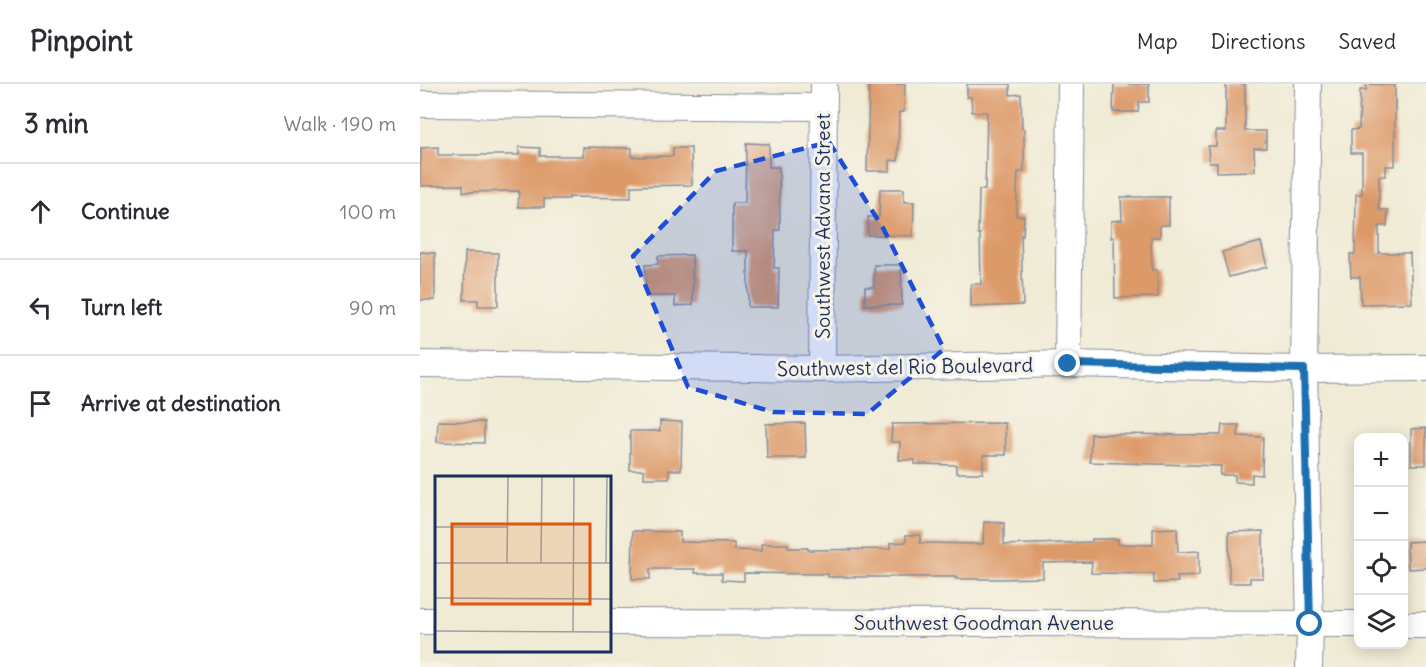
<!DOCTYPE html>
<html lang="en">
<head>
<meta charset="utf-8">
<style>
	body { margin:0; font-family:Delius,sans-serif; background:#f7f7f7; color:#2b2b33 }
	.controls { position:absolute; right:18px; bottom:18px; display:grid; overflow:hidden; border-radius:12px; box-shadow:0 3px 15px #0003 }
	.controls button { width:54px; height:54px; display:grid; place-items:center; padding:0; border:0; border-bottom:2px solid #e1e1e2; background:#fff; color:#2b2b33; font:30px sans-serif }
	.stop { position:absolute; width:18px; height:18px; margin:-14px; border:4px solid #1f6fb2; border-radius:50%; background:#fff }
	.stop.end { background:#1f6fb2; border-color:#fff; box-shadow:0 2px 6px #0008 }
	.list { margin:0; padding:0; list-style:none }
	h2 { display:flex; justify-content:space-between; align-items:center; height:78px; margin:0; padding:0 24px; font-size:26px }
	h2 small { font-size:20px; font-weight:400; color:#7c7c81 }
	.list li { display:grid; grid-template-columns:39px 1fr auto; gap:18px; align-items:center; box-sizing:border-box; height:96px; padding:0 24px; border-top:2px solid #e1e1e2 }
	.list b { display:block; font-size:22px; white-space:nowrap }
	.list em { font-size:20px; font-style:normal; color:#7c7c81 }
	.icon { flex:none; width:33px; height:33px; fill:none; stroke:currentColor; stroke-width:2; stroke-linecap:round; stroke-linejoin:round }
	.map { position:relative; flex:none; width:1006px; height:583px; overflow:hidden }
	header { display:flex; align-items:center; gap:36px; box-sizing:border-box; height:84px; padding:0 30px; background:#fff; border-bottom:2px solid #e1e1e2 }
	header strong { font-size:28px }
	nav { display:flex; gap:33px; margin-inline-start:auto; font-size:21px }
	main { display:flex }
	aside { flex:1; background:#fff }
	.map>svg:first-child { display:block }
	.building { fill:#dd9a69 }
	.lines { fill:none; stroke-linecap:round; stroke-linejoin:round }
	.minor-casing { stroke:#868d9a; stroke-width:28 }
	.minor { stroke:#fff; stroke-width:26 }
	.route { stroke:#1f6fb2; stroke-width:8 }
	.marked { fill:#1d4ed8; fill-opacity:0.2; stroke:#1d4ed8; stroke-width:4.5; stroke-dasharray:12 8; stroke-linejoin:round }
	.labels { text-anchor:middle; stroke-width:6; stroke-linejoin:round; paint-order:stroke }
	.street-label { font-size:20px; fill:#1b2f5e; stroke:#f7f3e8 }
	.inset-road { fill:none; stroke:#9ba0a5; stroke-width:1.5 }
	.view { fill:#de5710; fill-opacity:0.15; stroke:#de5710; stroke-width:3 }
	.inset-edge { fill:none; stroke:#1b2f5e; stroke-width:3 }
</style>
</head>
<body>
<header>
<strong>Pinpoint</strong>
<nav><a>Map</a><a>Directions</a><a>Saved</a></nav>
</header>
<main>
<aside>
<h2>3 min<small>Walk · 190 m</small></h2>
<ul class="list">
<li><svg class="icon" aria-label="ahead" viewBox="0 0 24 24"><path d="M12 20V5M6 11l6-6 6 6"/></svg><div><b>Continue</b></div><em>100 m</em></li>
<li><svg class="icon" aria-label="left" viewBox="0 0 24 24"><path d="M17 20v-9H6M10 6l-5 5 5 5"/></svg><div><b>Turn left</b></div><em>90 m</em></li>
<li><svg class="icon" aria-label="arrive" viewBox="0 0 24 24"><path d="M6 21V4h12l-3 4 3 4H6"/></svg><div><b>Arrive at destination</b></div></li>
</ul>
</aside>
<div class="map">
<svg width="1006" height="583" viewBox="0 0 1006 583">
	<rect width="100%" height="100%" fill="#f7f3e8"/>
	<filter id="ink" filterUnits="userSpaceOnUse"><feTurbulence type="fractalNoise" baseFrequency=".0167" numOctaves="2"/><feDisplacementMap in="SourceGraphic" scale="12" xChannelSelector="R" yChannelSelector="G"/><feConvolveMatrix kernelMatrix="1 2 1 2 8 2 1 2 1" color-interpolation-filters="sRGB"/></filter>
	<filter id="wash" filterUnits="userSpaceOnUse"><feTurbulence type="fractalNoise" baseFrequency=".008" numOctaves="4" result="noise"/><feDisplacementMap in="SourceGraphic" scale="24" xChannelSelector="R" yChannelSelector="G"/><feGaussianBlur stdDeviation="1.35" result="paint"/><feColorMatrix in="noise" values="0 0 0 0 0 0 0 0 0 0 0 0 0 0 0 0 0 1.4 0 .05"/><feComposite in="paint" operator="in"/></filter>
	<g filter="url(#wash)">
		<rect width="100%" height="100%" fill="#f0ebd5"/>
		<g id="blocks">
			<g class="building">
				<polygon points="449,0 485,0 484,28 479,28 478,77 470,76 470,87 447,87"/>
				<polygon points="547,0 590,0 590,11 601,10 602,45 604,45 604,88 598,88 596,132 604,132 603,152 601,151 603,221 551,223 551,200 561,200 560,150 558,150 559,106 565,106 567,28 552,28 551,13 547,13"/>
				<polygon points="694,0 729,0 729,18 719,18 718,28 693,28"/>
				<polygon points="806,0 825,0 825,47 846,47 846,64 834,64 835,87 797,88 797,79 789,79 788,62 796,62 796,47 806,47"/>
				<polygon points="946,0 975,1 975,82 966,82 966,92 959,92 959,126 968,126 967,142 959,142 959,169 990,169 992,219 941,220 940,193 931,193 930,170 935,170 936,110 942,110 942,69 931,69 931,46 939,45 940,6 946,6"/>
				<polygon points="326,59 349,60 349,83 359,83 360,146 355,146 354,184 359,184 358,223 328,223 328,167 312,167 312,119 325,119"/>
				<polygon points="18,63 18,71 99,71 99,63 120,64 120,72 163,72 163,63 212,64 212,73 253,72 253,64 271,64 272,101 211,102 211,114 149,113 149,115 124,115 124,123 98,123 99,107 43,108 43,101 0,102 1,64"/>
				<polygon points="460,105 484,105 484,118 494,118 493,152 448,151 448,133 459,133"/>
				<polygon points="701,113 749,113 749,141 740,141 740,153 731,153 732,186 737,186 738,213 695,214 694,153 691,154 691,137 702,136"/>
				<polygon points="841,158 847,183 809,193 802,168"/>
				<polygon points="0,168 15,169 15,216 0,216"/>
				<polygon points="45,168 78,169 78,222 58,222 58,216 44,216"/>
				<polygon points="272,171 273,221 255,222 255,212 226,212 225,181 238,180 238,172"/>
				<polygon points="454,181 481,181 482,221 445,221 445,203 454,203"/>
				<polygon points="18,337 64,338 64,359 17,358"/>
				<polygon points="240,337 262,338 261,386 249,386 249,394 224,394 224,386 210,386 210,347 240,347"/>
				<polygon points="385,339 386,374 347,374 346,340"/>
				<polygon points="585,339 586,371 563,371 563,389 536,389 536,381 495,380 495,376 479,376 480,358 471,358 472,340"/>
				<polygon points="802,341 819,341 818,352 843,353 842,391 832,390 832,399 815,398 815,391 800,391 801,382 670,378 671,350 801,351"/>
				<polygon points="1006,344 1006,381 991,381 991,345"/>
				<polygon points="564,438 584,439 584,461 672,458 672,455 698,455 698,460 733,461 733,445 757,444 758,468 779,467 779,492 757,493 758,498 734,499 734,490 671,489 672,478 623,479 623,494 583,495 536,495 536,493 408,493 408,490 324,489 324,497 302,496 302,489 275,489 275,485 230,485 230,495 212,495 213,447 260,448 260,458 314,459 314,466 341,467 341,460 368,460 368,464 388,464 388,466 470,465 470,459 486,458 486,451 500,451 500,459 563,460"/>
				<polygon points="843,447 843,494 830,494 830,499 809,499 809,448"/>
				<polygon points="1006,457 1006,484 988,485 987,458"/>
			</g>
		</g>
	</g>
	<g filter="url(#ink)">
		<use href="#blocks" fill-opacity="0" stroke="#868d9a" stroke-width="1.5"/>
		<g class="lines">
			<defs>
				<g id="minor">
					<polyline points="888,0 884,285 890,540 889,583"/>
					<polyline points="0,20 403,23"/>
					<polyline points="0,280 402,285 648,280 884,285 1006,284"/>
					<polyline points="648,280 651,0"/>
					<polyline points="402,285 404,0"/>
					<polyline points="0,537 16,537"/>
					<polyline points="189,538 938,540"/>
					<polyline points="984,541 1006,541"/>
				</g>
			</defs>
			<use href="#minor" class="minor-casing"/>
			<use href="#minor" class="minor"/>
		</g>
	</g>
	<g class="lines" filter="url(#ink)">
		<polyline class="route" points="648,280 884,285 890,540"/>
	</g>
	<path class="marked" d="M409,58L463,144L524,265L447,330L353,328L268,303L213,172L296,87Z"/>
	<g class="labels">
		<g class="street-label">
			<text transform="translate(403 142) rotate(-90)" y="7">Southwest Advana Street</text>
			<text transform="translate(485 283) rotate(-1)" y="7">Southwest del Rio Boulevard</text>
			<text x="564" y="546">Southwest Goodman Avenue</text>
		</g>
	</g>
	<g transform="translate(15 392)">
		<rect width="176" height="176" fill="#f0ebd5"/>
		<path class="inset-road" d="M0,51H72M0,87H176M72,87L73,0M106,87L107,0M171,87L172,0M0,122L176,123M0,155L176,156M138,156L139,0"/>
		<path class="view" d="M17,48H155V128H17Z"/>
		<rect width="176" height="176" class="inset-edge"/>
	</g>
</svg>
<div class="controls">
<button>+</button>
<button>−</button>
<button><svg class="icon" aria-label="locate" viewBox="0 0 24 24"><circle cx="12" cy="12" r="6"/><path d="M12 2v4M12 18v4M2 12h4M18 12h4"/></svg></button>
<button><svg class="icon" aria-label="layers" viewBox="0 0 24 24"><path d="M12 4l9 5-9 5-9-5zM3 14l9 5 9-5"/></svg></button>
</div>
<div class="stop" style="left:890px;top:540px"></div>
<div class="stop end" style="left:648px;top:280px"></div>
</div>
</main>
</body>
</html>
